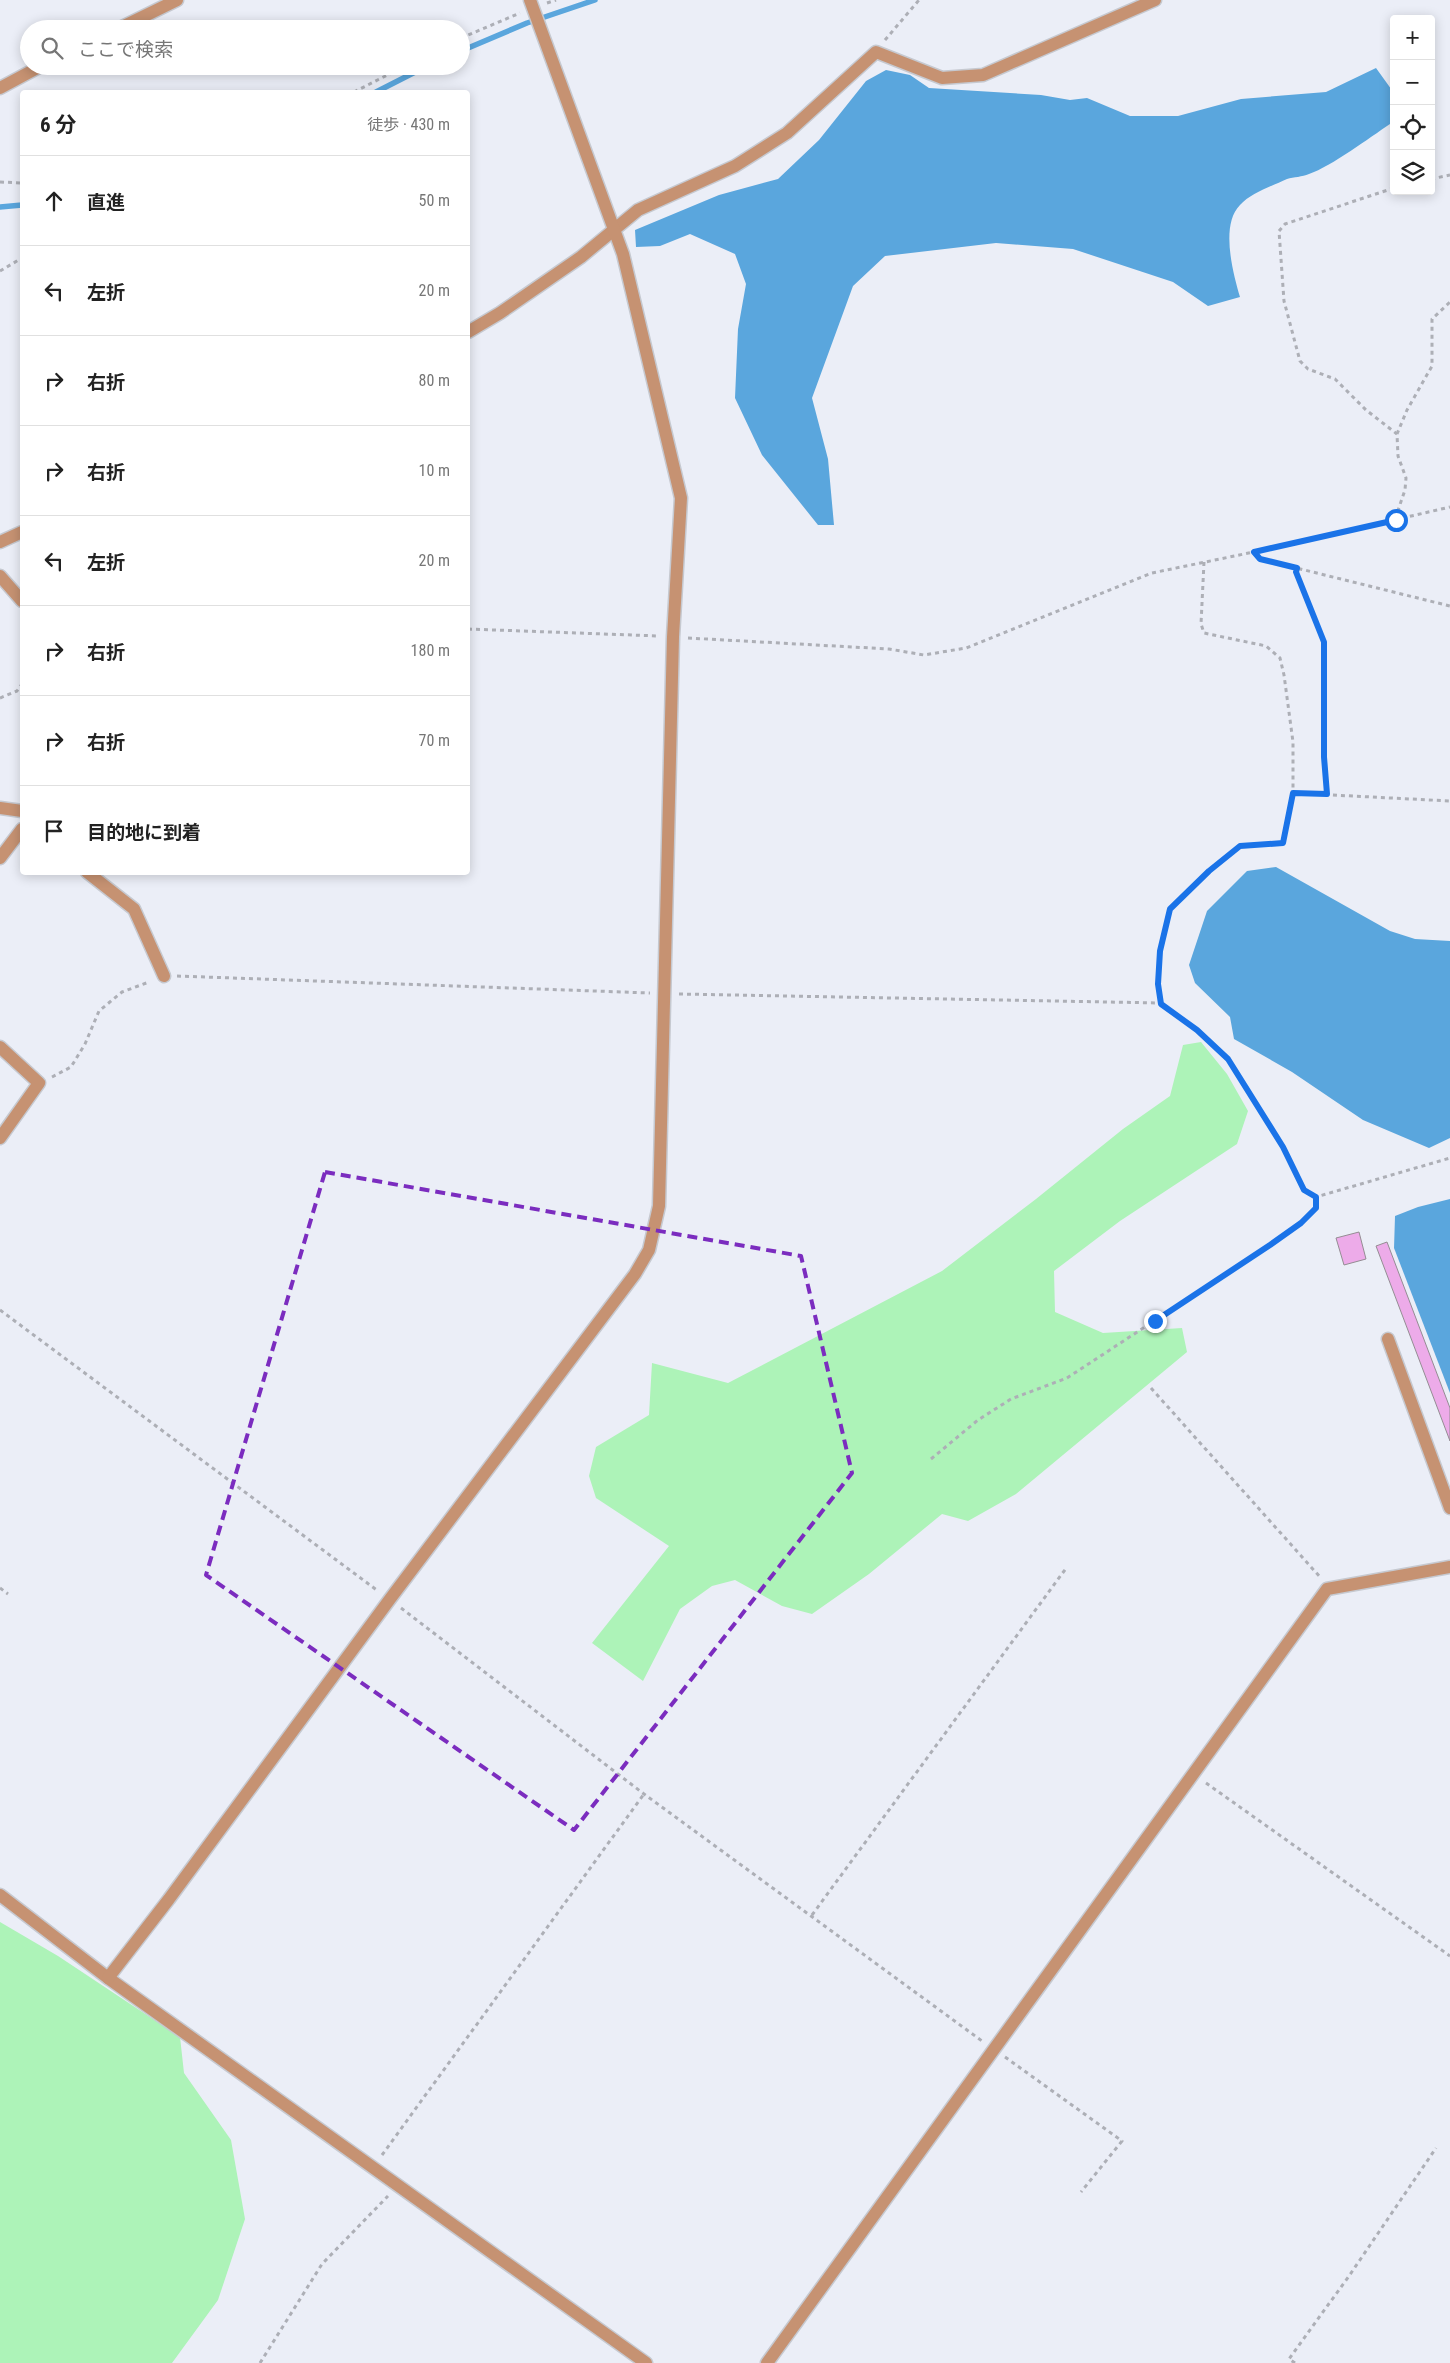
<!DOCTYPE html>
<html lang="ja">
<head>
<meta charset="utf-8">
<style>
	body { margin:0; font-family:"Roboto Condensed","Noto Sans JP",sans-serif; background:#f6f6f6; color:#222 }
	.controls { position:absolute; right:15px; top:15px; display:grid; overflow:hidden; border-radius:5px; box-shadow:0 2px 12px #0003 }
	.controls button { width:45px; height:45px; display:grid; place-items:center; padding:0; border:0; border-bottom:1px solid #e0e0e0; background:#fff; color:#222; font:25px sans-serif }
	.stop { position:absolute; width:15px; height:15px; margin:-11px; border:4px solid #1a73e8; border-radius:50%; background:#fff }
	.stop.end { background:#1a73e8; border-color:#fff; box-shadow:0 1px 5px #0008 }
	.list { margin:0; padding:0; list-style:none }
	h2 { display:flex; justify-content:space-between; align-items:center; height:65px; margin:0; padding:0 20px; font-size:21px }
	h2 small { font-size:16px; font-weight:400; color:#767676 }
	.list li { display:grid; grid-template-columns:32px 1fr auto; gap:15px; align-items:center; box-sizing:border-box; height:90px; padding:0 20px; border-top:1px solid #e0e0e0 }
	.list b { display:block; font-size:19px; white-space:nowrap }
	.list em { font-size:16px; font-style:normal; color:#767676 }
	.icon { flex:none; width:28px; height:28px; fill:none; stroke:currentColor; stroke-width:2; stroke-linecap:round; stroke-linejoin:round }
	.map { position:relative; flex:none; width:1450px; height:2363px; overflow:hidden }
	.search { position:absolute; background:#fff; box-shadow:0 2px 12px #0003; left:20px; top:20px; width:450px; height:55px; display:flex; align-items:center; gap:12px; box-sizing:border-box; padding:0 18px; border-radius:28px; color:#767676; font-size:19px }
	.panel { position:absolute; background:#fff; box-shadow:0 2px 12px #0003; left:20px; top:90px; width:450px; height:785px; border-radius:5px }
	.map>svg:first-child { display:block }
	.green { fill:#adf3b8 }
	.water { fill:#5aa6dd }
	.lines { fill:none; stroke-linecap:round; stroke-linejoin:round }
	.stream { stroke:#5aa6dd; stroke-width:5.5 }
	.building { fill:#edabe9; stroke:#948d93 }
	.minor-casing { stroke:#c6c9d0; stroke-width:15 }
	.path { stroke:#adafb6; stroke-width:3; stroke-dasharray:4 4; stroke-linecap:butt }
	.minor { stroke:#c69272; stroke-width:12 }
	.route { stroke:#1a73e8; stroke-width:6 }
	.marked { fill:none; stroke:#7b2cbf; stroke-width:4; stroke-dasharray:10 6; stroke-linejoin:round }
</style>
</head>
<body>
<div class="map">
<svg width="1450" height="2363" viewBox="0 0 1450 2363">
	<rect width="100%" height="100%" fill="#ebeef7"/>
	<g class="green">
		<polygon points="1201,1042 1227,1074 1248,1111 1237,1144 1120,1221 1054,1271 1055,1312 1103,1333 1182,1328 1187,1352 1016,1494 968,1521 942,1514 869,1574 812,1614 782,1606 735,1580 712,1586 680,1609 643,1681 592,1643 669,1546 596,1498 589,1476 596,1447 649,1415 652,1363 728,1383 942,1271 1036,1199 1123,1129 1170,1096 1183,1045"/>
		<polygon points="0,1922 58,1956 180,2037 184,2073 231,2140 245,2219 218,2300 172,2363 0,2363"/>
	</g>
	<g class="water">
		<path d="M1376,68L1394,93V120L1390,124C1369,138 1332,166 1309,174C1302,177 1294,177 1287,179C1272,186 1251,193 1240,205C1220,225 1233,273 1240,297L1208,306L1173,282L1073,249L996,243L885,256L853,286L812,398L828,459L834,525H818L762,455L735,398L738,329L746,284L735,254L690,234L660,246L636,247L635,230L719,195L778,179L819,140L866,81L886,70L910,75L929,88L1041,95L1070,100L1087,98L1130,116H1178L1241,99L1326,92Z"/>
		<polygon points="1276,867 1390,931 1415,939 1450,941 1450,1138 1429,1148 1363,1120 1292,1072 1234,1039 1230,1017 1195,983 1189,965 1207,911 1247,871"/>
		<polygon points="1450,1199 1450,1393 1394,1248 1395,1216 1418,1207"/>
	</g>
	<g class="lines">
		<g class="stream">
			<polyline points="461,51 527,23 595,0"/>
			<polyline points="376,92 427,66"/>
			<polyline points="0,207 22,205"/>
		</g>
	</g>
	<g class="building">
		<polygon points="1359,1232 1366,1259 1344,1265 1336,1238"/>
		<polygon points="1387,1242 1450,1408 1450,1441 1376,1246"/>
	</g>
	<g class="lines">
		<defs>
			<g id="minor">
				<polyline points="118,29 177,0"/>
				<polyline points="0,88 41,66"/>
				<polyline points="468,332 500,313 581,257 638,210 735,166 787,133 876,52 942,78 983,75 1155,0"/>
				<polyline points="0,542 22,532"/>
				<polyline points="0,576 22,601"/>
				<polyline points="0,808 22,811"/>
				<polyline points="0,858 22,829"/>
				<polyline points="87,872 134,909 164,976"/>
				<polyline points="0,1047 39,1083 0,1138"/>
				<polyline points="1388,1339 1450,1508"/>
				<polyline points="0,1895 108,1978 646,2363"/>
				<polyline points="108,1978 169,1899 390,1599 635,1274 649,1250 659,1206 673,637 681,498 623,254 530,0"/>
				<polyline points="767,2363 1327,1589 1450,1567"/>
			</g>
		</defs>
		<use href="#minor" class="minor-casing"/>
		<g class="path">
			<polyline points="547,3 556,0"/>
			<polyline points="461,38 520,13"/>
			<polyline points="885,40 919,0"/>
			<polyline points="354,92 405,66"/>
			<polyline points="1431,179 1450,175"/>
			<polyline points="0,182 22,183"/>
			<polyline points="1394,188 1285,224 1279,231 1284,301 1300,361 1308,369 1335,379 1366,410 1397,434"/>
			<polyline points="0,271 22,258"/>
			<polyline points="1395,519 1405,490 1406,478 1398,456 1397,434 1407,410 1432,366 1432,319 1450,302"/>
			<polyline points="1254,553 1260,559 1450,606"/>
			<polyline points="1204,562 1201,624 1204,633 1266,646 1280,658 1284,675 1293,742 1293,793 1283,843 1240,846 1209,871 1171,909 1160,951 1158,984 1161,1003 1197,1030 1228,1059 1283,1147 1303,1190 1316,1197 1450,1158"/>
			<polyline points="1297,568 1296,572 1324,642 1324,757 1327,794"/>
			<polyline points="468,629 659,636"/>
			<polyline points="688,638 889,649 924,655 966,648 1152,573 1278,547 1450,507"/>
			<polyline points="0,698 17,691 22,684"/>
			<polyline points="1293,793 1450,801"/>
			<polyline points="177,976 650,993"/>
			<polyline points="679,994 1161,1003"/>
			<polyline points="52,1077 71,1067 85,1044 99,1011 122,992 149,982"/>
			<polyline points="0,1310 378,1591"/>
			<polyline points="1151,1388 1320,1577"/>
			<polyline points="931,1459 978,1420 1011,1399 1067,1378 1270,1245 1301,1223 1316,1207 1316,1197"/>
			<polyline points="0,1588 8,1594"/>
			<polyline points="401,1608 644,1794 982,2041"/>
			<polyline points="1206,1783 1450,1956"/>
			<polyline points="812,1915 1067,1567"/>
			<polyline points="1005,2057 1122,2141 1081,2192"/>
			<polyline points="382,2155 644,1794"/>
			<polyline points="260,2363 322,2264 388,2196"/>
			<polyline points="1295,2363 1289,2359 1349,2276 1436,2148"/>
		</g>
		<use href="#minor" class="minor"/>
	</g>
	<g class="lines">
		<polyline class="route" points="1155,1321 1270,1245 1301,1223 1316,1208 1316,1197 1304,1190 1283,1147 1228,1059 1197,1030 1161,1004 1158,984 1160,951 1170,909 1209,871 1240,846 1283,843 1293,793 1327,794 1324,757 1324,642 1296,572 1297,568 1260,559 1254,552 1396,520"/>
	</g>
	<path class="marked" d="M325,1172L801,1256L852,1473L574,1830L206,1575Z"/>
</svg>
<div class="controls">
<button>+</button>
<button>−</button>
<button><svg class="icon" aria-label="locate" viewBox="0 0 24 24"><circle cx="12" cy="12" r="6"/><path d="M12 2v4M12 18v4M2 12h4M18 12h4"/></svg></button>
<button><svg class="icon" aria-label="layers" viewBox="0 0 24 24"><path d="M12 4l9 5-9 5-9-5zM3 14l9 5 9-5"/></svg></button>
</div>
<div class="stop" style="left:1396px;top:520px"></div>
<div class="stop end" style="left:1155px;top:1321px"></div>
<div class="search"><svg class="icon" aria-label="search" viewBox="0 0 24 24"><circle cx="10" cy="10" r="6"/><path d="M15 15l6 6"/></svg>ここで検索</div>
<section class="panel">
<h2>6 分<small>徒歩 · 430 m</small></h2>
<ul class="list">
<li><svg class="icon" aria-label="ahead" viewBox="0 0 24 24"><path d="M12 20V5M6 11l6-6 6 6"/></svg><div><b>直進</b></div><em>50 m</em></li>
<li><svg class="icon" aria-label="left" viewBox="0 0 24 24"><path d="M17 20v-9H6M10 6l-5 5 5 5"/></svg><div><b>左折</b></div><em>20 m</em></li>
<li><svg class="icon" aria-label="right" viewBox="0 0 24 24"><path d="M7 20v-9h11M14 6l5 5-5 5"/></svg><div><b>右折</b></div><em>80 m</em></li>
<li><svg class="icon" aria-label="right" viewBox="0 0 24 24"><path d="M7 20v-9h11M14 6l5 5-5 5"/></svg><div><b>右折</b></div><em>10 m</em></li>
<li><svg class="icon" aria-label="left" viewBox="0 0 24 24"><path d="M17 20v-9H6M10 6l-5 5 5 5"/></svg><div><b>左折</b></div><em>20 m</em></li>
<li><svg class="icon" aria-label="right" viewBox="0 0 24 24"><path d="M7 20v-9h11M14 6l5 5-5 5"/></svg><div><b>右折</b></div><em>180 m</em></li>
<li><svg class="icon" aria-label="right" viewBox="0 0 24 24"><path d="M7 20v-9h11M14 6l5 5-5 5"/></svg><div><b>右折</b></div><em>70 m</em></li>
<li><svg class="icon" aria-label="arrive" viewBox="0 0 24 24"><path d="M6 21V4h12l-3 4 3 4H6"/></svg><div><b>目的地に到着</b></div></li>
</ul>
</section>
</div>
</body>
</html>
